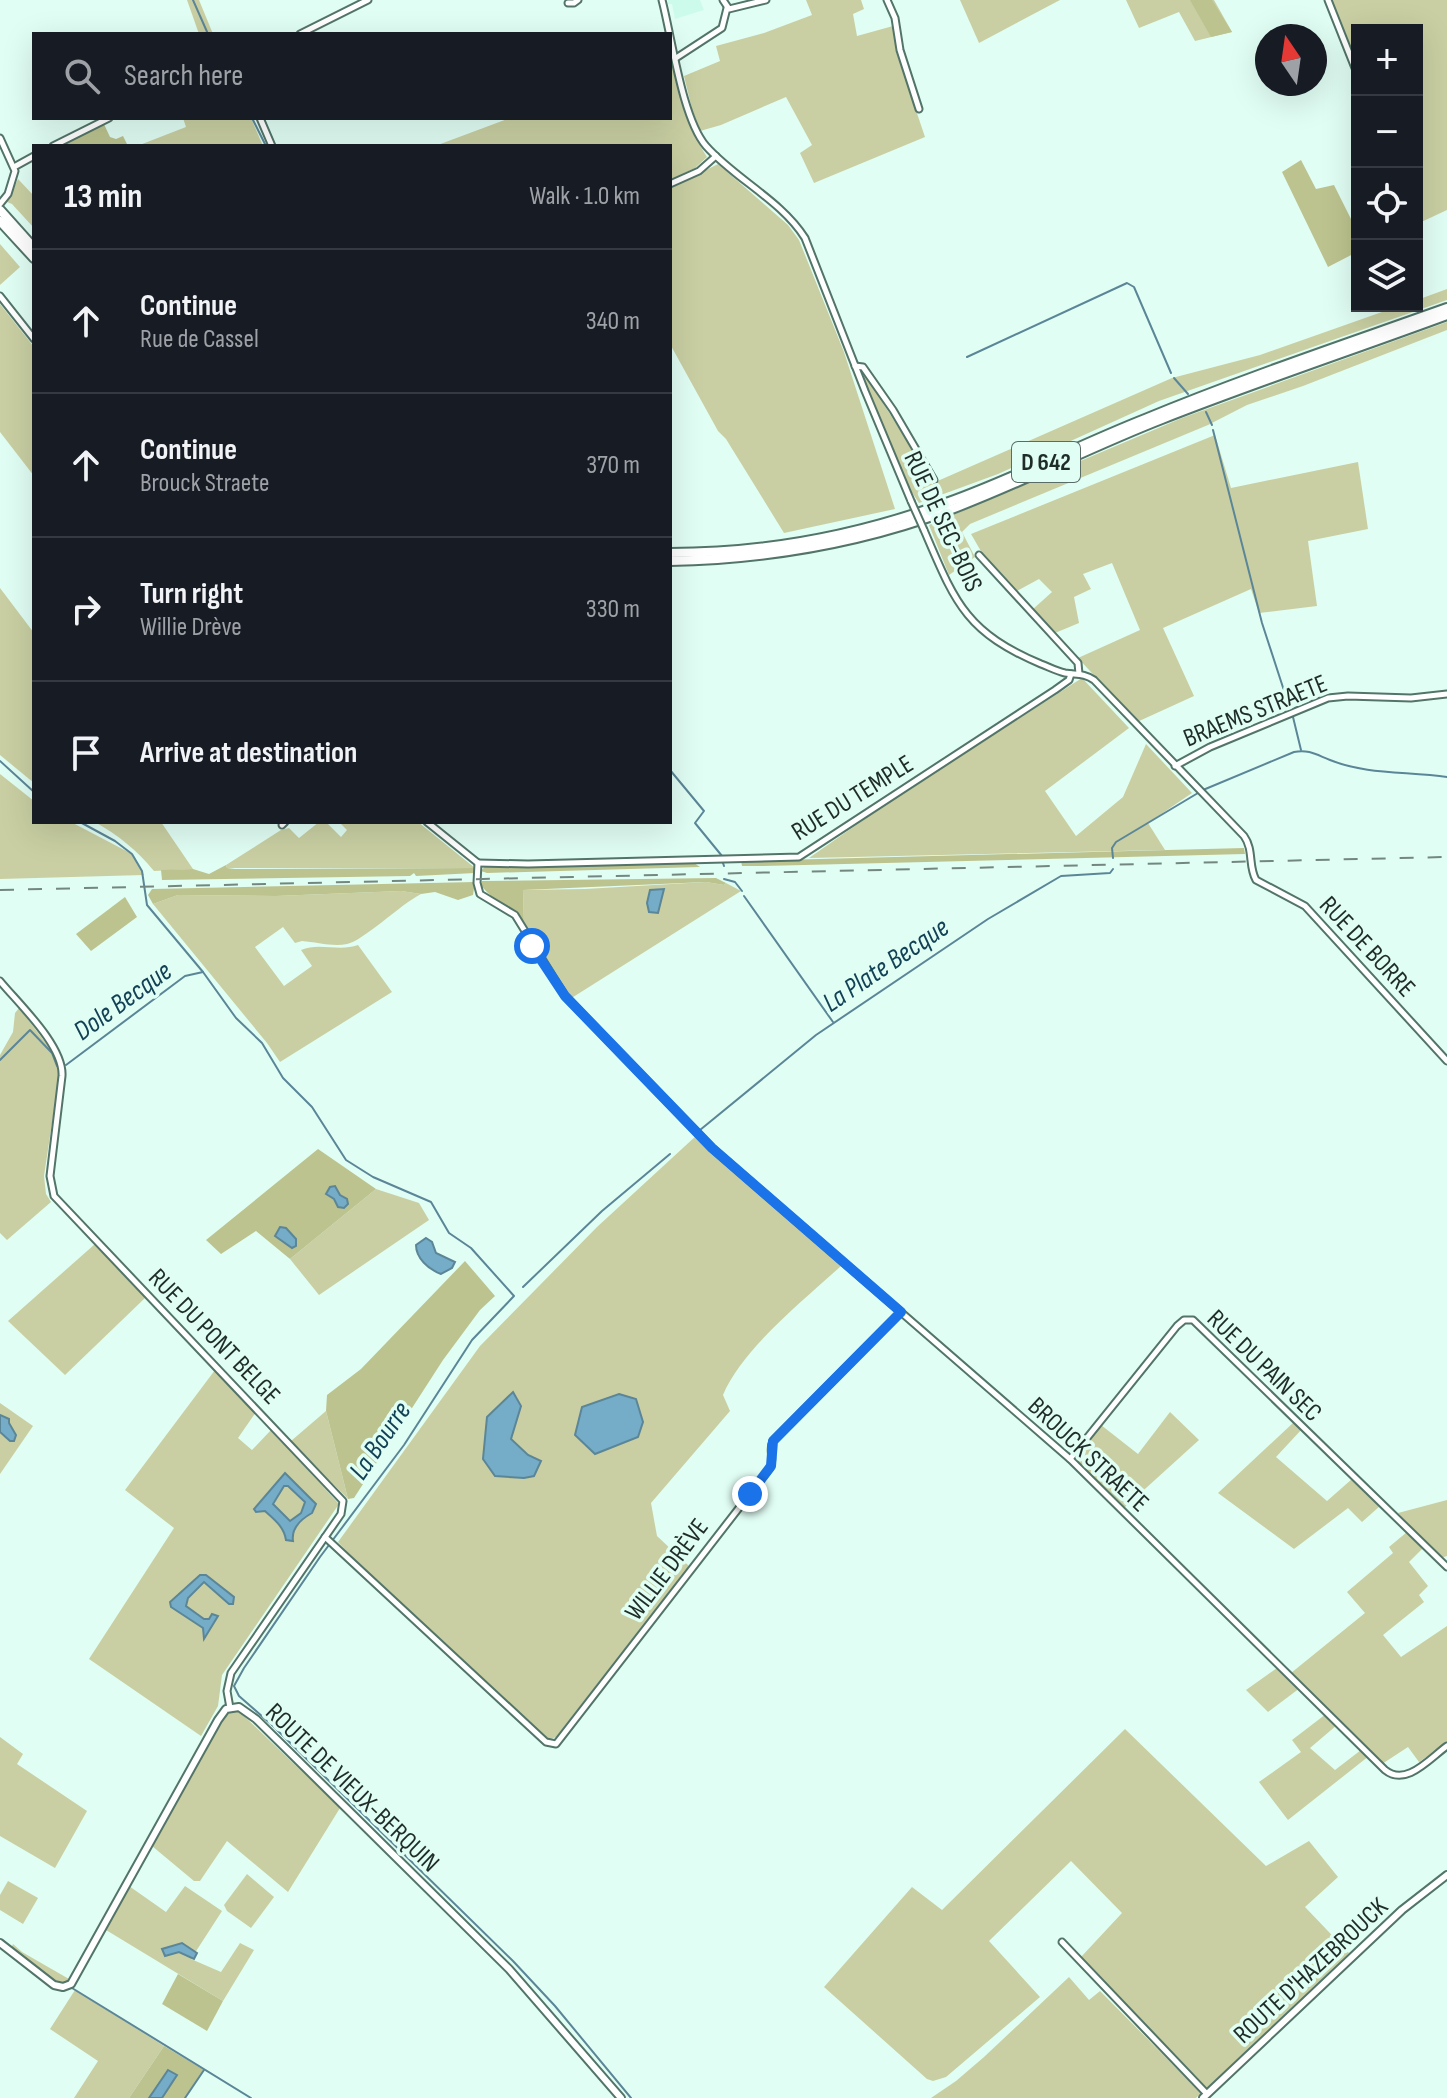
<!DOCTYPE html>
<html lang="en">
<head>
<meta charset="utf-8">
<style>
	body { margin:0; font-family:"Sofia Sans Condensed",sans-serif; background:#20242c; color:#f1f3f6 }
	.controls { position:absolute; right:24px; top:24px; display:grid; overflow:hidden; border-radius:0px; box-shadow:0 8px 32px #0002 }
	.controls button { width:72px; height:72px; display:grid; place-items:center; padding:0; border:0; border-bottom:2px solid #363941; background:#171b24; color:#f1f3f6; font:40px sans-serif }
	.compass { position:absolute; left:1255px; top:24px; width:72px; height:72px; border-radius:50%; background:#171b24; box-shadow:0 8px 32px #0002; rotate:347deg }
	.stop { position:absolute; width:24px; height:24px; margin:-18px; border:6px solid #1a73e8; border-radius:50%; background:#fff }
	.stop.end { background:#1a73e8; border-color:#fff; box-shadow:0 2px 8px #0008 }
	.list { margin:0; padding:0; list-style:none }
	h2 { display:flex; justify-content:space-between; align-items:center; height:104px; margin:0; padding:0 32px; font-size:34px }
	h2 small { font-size:26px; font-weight:400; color:#9ea1a6 }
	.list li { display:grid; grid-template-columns:52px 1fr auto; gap:24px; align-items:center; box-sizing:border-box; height:144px; padding:0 32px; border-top:2px solid #363941 }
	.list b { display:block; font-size:30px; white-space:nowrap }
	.list p { margin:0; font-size:26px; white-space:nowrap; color:#9ea1a6 }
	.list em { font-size:26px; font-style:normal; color:#9ea1a6 }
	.icon { flex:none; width:44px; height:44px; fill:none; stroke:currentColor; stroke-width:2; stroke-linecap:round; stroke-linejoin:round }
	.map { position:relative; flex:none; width:1447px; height:2098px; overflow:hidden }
	.search { position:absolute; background:#171b24; box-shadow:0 8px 32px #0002; left:32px; top:32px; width:640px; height:88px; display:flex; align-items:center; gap:20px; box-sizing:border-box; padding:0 28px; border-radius:0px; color:#9ea1a6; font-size:30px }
	.panel { position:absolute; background:#171b24; box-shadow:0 8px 32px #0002; left:32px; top:144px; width:640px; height:680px; border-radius:0px }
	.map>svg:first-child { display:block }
	.built { fill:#cdfbeb }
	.green { fill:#c9cfa2 }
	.forest { fill:#bcc38f }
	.water { fill:#75acc8; stroke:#5b8698; stroke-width:2; fill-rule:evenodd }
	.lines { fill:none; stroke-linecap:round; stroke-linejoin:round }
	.stream { stroke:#5b8698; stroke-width:2 }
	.minor-casing { stroke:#537469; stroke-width:9 }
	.tertiary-casing { stroke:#537469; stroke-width:10 }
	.trunk-casing { stroke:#537469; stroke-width:12 }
	.minor { stroke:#fff; stroke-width:5 }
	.tertiary { stroke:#fff; stroke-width:6 }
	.trunk { stroke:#fff; stroke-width:8 }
	.rail { stroke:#738780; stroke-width:2; stroke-dasharray:14 14; stroke-linecap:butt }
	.minor-bridge-casing { stroke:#537469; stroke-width:9; stroke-linecap:butt }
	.minor-bridge { stroke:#fff; stroke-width:5 }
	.route { stroke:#1a73e8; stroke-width:10 }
	.labels { text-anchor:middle; stroke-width:7; stroke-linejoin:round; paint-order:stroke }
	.shield { fill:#e1fef4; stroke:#596c65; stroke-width:2 }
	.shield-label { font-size:24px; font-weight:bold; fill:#1f2d28 }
	.street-label { font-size:26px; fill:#1f2d28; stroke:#e1fef4 }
	.water-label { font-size:28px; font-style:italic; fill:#134256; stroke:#e1fef4 }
</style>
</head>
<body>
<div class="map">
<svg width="1447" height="2098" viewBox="0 0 1447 2098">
	<rect width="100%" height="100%" fill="#e1fef4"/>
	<polygon class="built" points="668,0 700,0 704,10 675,19 672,4 668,4"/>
	<g class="green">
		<polygon points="187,0 199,0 213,34 199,34"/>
		<polygon points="806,0 861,0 864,9 853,14 857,36 893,26 896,51 925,137 814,183 800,153 812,145 786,97 721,125 700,131 692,109 684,76 720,61 716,46 764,33 812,15"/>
		<polygon points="960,0 1060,0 979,43"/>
		<polygon points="1126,0 1214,0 1232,32 1195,41 1179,12 1139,28"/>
		<polygon points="1332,0 1447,0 1447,210 1417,224 1417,30 1357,30 1357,67"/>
		<path d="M670,39C678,84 682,118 707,157L695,168L670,180V146H435L510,118H670Z"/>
		<polygon points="183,118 251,118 263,146 137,146 186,127"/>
		<polygon points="718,164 788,225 799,240 844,352 895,509 784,533 726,439 718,431 670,344 670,188"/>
		<polygon points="18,179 34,196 34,228 12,204 7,202"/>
		<polygon points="0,244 20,267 0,285"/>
		<polygon points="1447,289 1447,300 1159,401 998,474 919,503 909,488 863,378 865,374 933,483 1172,378 1260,355 1399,306 1417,306 1417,300"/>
		<polygon points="0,304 34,347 34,476 0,432"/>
		<polygon points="1447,322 1447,330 1303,386 1247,405 1208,425 970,524 962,532 975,557 949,575 929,525 1182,418"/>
		<polygon points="1215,435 1231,488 1358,462 1368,529 1308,541 1317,606 1259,613 1251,589 1163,628 1194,696 1137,722 1078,658 1140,630 1112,563 1083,574 1091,589 1074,597 1079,623 1055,633 1032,610 1052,592 1039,579 1015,592 982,553 971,534"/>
		<polygon points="0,588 34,633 34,783 0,755"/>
		<polygon points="1082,678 1129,728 1045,791 1076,836 1123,797 1146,744 1192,793 1148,823 1165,850 809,858 899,795"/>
		<polygon points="0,774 34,801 34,822 71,822 132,854 144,875 0,879"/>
		<path d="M95,822H161L193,869L154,871C137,850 119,836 95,822Z"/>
		<polygon points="319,822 326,822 341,837 347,830 339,822 418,822 475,868 227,868 226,865 281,830 289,828 299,838"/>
		<polygon points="706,882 724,885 726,883 741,891 570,999 524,925 523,890 585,889"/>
		<path d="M401,891L421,894C401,904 363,941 347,944C333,947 316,942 302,941L295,943L283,927L255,947L284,986L312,966L301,950C319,942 339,952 358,945L392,992L280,1062L267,1043L153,904L178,895L276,896Z"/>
		<polygon points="19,1008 52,1051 60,1070 44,1176 46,1194 51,1202 7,1240 0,1233 0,1055 13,1032 15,1013"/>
		<path d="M697,1135L841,1266C804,1300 742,1349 723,1395L730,1411L651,1503L657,1536L689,1566L556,1737L548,1740L372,1578L338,1542L480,1346L597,1227Z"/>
		<polygon points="376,1189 419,1203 429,1220 319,1295 290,1259"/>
		<polygon points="95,1244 145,1298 65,1375 8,1321"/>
		<polygon points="215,1370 256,1412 238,1438 252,1450 271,1430 339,1504 222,1675 218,1706 201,1736 89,1659 174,1528 125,1490"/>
		<polygon points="0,1403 33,1426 0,1474"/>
		<polygon points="326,1411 348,1499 291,1441"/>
		<polygon points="1170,1412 1199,1440 1124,1508 1076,1459 1101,1425 1138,1454"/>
		<polygon points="1294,1422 1302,1429 1276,1457 1327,1501 1352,1479 1380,1506 1362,1522 1348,1508 1294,1549 1218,1493"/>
		<polygon points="1447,1500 1447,1556 1441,1558 1398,1513"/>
		<polygon points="1407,1532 1423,1548 1409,1562 1428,1586 1419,1595 1424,1602 1383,1635 1401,1657 1447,1626 1447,1743 1419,1762 1408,1747 1382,1764 1291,1673 1365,1613 1347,1592 1393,1553 1389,1547"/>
		<polygon points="1277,1668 1300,1688 1268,1712 1246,1690"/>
		<polygon points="236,1711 242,1714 340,1808 288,1892 227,1841 200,1881 194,1881 152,1846 223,1719 229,1713"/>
		<polygon points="1326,1714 1337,1725 1310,1748 1335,1770 1361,1750 1369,1756 1288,1820 1259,1782 1301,1752 1292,1740"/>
		<polygon points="1125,1729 1266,1866 1309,1841 1338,1877 1305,1907 1349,1953 1207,2088 1081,1957 1122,1913 1071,1861 989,1941 1040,1997 946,2077 933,2081 927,2079 824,1987 912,1887 942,1910"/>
		<polygon points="0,1737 23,1754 17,1764 87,1811 55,1868 0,1836"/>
		<polygon points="247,1874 274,1897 251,1928 227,1911 224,1905"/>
		<polygon points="8,1881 38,1898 23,1924 0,1910 0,1895"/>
		<polygon points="129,1886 166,1912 185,1886 222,1911 191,1959 221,1972 240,1943 254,1950 223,2001 106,1930"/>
		<polygon points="13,1944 22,1952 69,1979 68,1982 59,1983 53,1980 11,1949"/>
		<polygon points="1069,1977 1089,2000 1100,1991 1201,2093 1196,2098 931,2098 956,2081 984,2057"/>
		<polygon points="75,1990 164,2046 129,2098 74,2098 98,2061 50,2029"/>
	</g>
	<g class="forest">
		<polygon points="1190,0 1212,0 1232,32 1211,37"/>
		<polygon points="103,122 110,137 116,139 123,136 127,144 137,146 56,146"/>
		<polygon points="1301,160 1316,189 1334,185 1357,231 1357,252 1328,267 1282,172"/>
		<polygon points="1244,848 1245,854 763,866 742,866 741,861"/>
		<polygon points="694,863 700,867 487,873 481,871 486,865"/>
		<polygon points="226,865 227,868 235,869 475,868 475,873 416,876 414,873 410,876 162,880 161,870 193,869 209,874"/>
		<path d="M716,878L726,883L724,885L706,882L523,890L524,925C513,907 493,902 481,885L482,881Z"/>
		<polygon points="475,882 473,895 458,900 435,892 421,894 401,891 276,896 178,895 153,904 148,895 152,889"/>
		<polygon points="125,897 137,917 91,951 76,934"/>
		<polygon points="318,1149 376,1189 290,1259 256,1231 221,1254 206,1240"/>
		<polygon points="465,1261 495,1296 480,1310 443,1360 354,1498 348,1499 326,1411 327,1395 361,1369"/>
		<polygon points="178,1974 223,2001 207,2031 162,2004"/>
		<polygon points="164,2046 204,2070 185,2098 129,2098"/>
	</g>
	<g class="water">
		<polygon points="664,889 658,913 649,912 647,903 650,890"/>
		<polygon points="335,1186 340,1195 347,1199 348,1204 344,1208 338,1207 334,1199 326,1194 330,1187"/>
		<polygon points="280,1227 286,1228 296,1239 296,1246 292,1248 275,1236"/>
		<path d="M426,1238L432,1242L436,1253L455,1262L452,1268L441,1274C428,1269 416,1258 416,1245Z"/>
		<polygon points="513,1392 521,1406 511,1439 528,1455 541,1461 534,1476 524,1478 495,1476 483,1459 487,1417"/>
		<polygon points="619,1394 636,1399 643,1422 638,1437 595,1454 575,1435 582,1407"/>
		<polygon points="0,1415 9,1419 9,1423 16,1435 14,1441 10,1441 0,1432"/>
		<path d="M285,1473L316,1504L312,1513C303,1518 291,1527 293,1541L286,1540C284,1527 275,1520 265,1511L256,1512L254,1509ZM284,1486H288L305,1502L301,1513L290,1521L273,1504Z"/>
		<polygon points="200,1575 206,1575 234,1597 233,1604 229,1604 204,1582 188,1598 186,1606 204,1619 209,1619 212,1614 218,1616 204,1639 203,1628 171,1607 170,1602"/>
		<polygon points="182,1943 197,1953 194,1959 179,1952 165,1956 162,1949"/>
		<polygon points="168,2070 177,2075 162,2098 149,2098"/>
	</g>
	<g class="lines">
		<g class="stream">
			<polyline points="193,0 208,34"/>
			<polyline points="252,118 266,146"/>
			<polyline points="967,357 1127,283 1134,287 1171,373"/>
			<polyline points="1174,378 1188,394"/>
			<polyline points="1206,412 1212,425"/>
			<polyline points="1213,430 1262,623 1290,709"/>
			<polyline points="1293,717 1301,750"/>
			<polyline points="0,761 34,792"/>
			<polyline points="670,770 704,811 695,823 722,856"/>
			<polyline points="80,822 115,841 132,854 142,871 147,905 203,972 236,1018 262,1043 283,1078 312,1107 346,1160 373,1177 431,1202 449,1233 471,1248 514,1296 472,1340 404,1445 320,1557 244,1668 234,1686 239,1696 272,1725 513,1961 555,2006 631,2098"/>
			<path d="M1113,858L1112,848L1116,842L1203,790L1294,752C1309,749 1317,755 1330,760C1367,775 1408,771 1447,777"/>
			<polyline points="723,863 724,866"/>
			<polyline points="724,879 735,882 742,891"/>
			<polyline points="744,896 833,1022"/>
			<polyline points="0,1060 30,1030 52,1053 57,1066"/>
			<polyline points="66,1065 185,976 203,972"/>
			<polyline points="700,1130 816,1035 988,919 1061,876 1110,873 1113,869"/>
			<polyline points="523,1287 602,1211 670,1154"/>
			<polyline points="72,1988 251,2098"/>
			<polyline points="185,2098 204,2070"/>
		</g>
		<defs>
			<g id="minor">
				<path d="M662,0C672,38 682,118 706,146C735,179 781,200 805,238L865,391L911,501"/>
				<polyline points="723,0 729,9 766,0"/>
				<polyline points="887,0 895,18 900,50 919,109"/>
				<polyline points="1328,0 1357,73"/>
				<polyline points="568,3 574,3 578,0"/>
				<polyline points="300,34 368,0"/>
				<polyline points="676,58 722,28 727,8"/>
				<polyline points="260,118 272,146"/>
				<polyline points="0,138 15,171 8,194 0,204"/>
				<polyline points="53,146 109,118"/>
				<polyline points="14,167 34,156"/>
				<polyline points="670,184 699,171 716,156"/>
				<polyline points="0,296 34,339"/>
				<polyline points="855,366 863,367 893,410 934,480"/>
				<path d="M924,530C955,602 965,632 1041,664C1049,667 1056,671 1065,673C1076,675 1084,673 1094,680L1244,836C1254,850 1248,866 1256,880L1305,906L1447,1061"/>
				<polyline points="979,555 1078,663 1079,674"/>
				<polyline points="1175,766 1210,747 1328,698 1348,696 1411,698 1447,694"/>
				<polyline points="427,822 478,863"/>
				<polyline points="282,825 285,822"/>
				<path d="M478,863L477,883L480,894L515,915L565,996L712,1148L1070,1459L1385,1770C1406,1787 1429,1759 1447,1746"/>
				<polyline points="478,863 528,864 799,857 1055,690 1069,680 1071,674"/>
				<path d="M0,981C19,1004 64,1046 62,1076L50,1176L54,1196L343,1501L341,1514L231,1673L227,1691L230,1708"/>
				<polyline points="1070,1459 1177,1326 1184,1320 1193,1320 1447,1567"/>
				<path d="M325,1537L546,1742L556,1744L770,1468C775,1459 768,1450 773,1441L901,1312"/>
				<polyline points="1062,1942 1207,2094"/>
			</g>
			<g id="tertiary">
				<polyline points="0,1943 54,1985 63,1987 71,1984 218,1720 226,1709 239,1707 256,1719 509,1969 621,2098"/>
				<polyline points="1203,2098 1402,1910 1447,1875"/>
			</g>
			<g id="trunk">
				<polyline points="0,210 34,248"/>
				<polyline points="0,221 34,258"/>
				<path d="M670,553C766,553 860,535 949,502C1016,478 1079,445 1145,419C1244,378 1346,344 1447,308"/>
				<path d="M670,561C766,559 860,543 949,510C1021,483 1090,447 1162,419C1256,382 1352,350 1447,315"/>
			</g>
		</defs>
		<use href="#minor" class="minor-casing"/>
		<use href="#tertiary" class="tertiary-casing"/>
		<use href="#trunk" class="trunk-casing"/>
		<use href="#minor" class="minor"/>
		<use href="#tertiary" class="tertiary"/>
		<use href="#trunk" class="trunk"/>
		<polyline class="rail" points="0,890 1447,857"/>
		<defs>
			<polyline id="minor-bridge" points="911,501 924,530"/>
		</defs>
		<use href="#minor-bridge" class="minor-bridge-casing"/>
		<use href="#minor-bridge" class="minor-bridge"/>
	</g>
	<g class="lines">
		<polyline class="route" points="532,946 565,996 712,1148 901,1312 773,1441 771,1466 750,1494"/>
	</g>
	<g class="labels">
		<rect class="shield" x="1012" y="442" width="68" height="40" rx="6"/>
		<g class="shield-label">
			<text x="1046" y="470">D 642</text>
		</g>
		<g class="street-label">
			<text transform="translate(944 521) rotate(65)" y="9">RUE DE SEC-BOIS</text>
			<text transform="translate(1255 710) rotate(-22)" y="9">BRAEMS STRAETE</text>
			<text transform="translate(852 797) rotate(-32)" y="9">RUE DU TEMPLE</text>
			<text transform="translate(1368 946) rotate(47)" y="9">RUE DE BORRE</text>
			<text transform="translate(215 1336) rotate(46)" y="9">RUE DU PONT BELGE</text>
			<text transform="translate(1265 1365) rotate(44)" y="9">RUE DU PAIN SEC</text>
			<text transform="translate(1089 1454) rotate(43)" y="9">BROUCK STRAETE</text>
			<text transform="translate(666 1569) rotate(-53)" y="9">WILLIE DRÈVE</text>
			<text transform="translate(353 1787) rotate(44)" y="9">ROUTE DE VIEUX-BERQUIN</text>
			<text transform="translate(1310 1970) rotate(-43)" y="9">ROUTE D'HAZEBROUCK</text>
		</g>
		<g class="water-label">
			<text transform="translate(885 964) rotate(-34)" y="10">La Plate Becque</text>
			<text transform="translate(122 1000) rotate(-36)" y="10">Dole Becque</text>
			<text transform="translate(379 1440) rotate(-56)" y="10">La Bourre</text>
		</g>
	</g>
</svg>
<div class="controls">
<button>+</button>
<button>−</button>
<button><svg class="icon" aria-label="locate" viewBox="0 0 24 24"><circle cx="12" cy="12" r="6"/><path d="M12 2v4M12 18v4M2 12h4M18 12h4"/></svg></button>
<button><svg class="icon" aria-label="layers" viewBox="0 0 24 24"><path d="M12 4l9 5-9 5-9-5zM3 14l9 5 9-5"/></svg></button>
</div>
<svg class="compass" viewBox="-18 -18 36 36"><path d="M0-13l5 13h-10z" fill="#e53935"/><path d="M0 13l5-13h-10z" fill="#9ea1a6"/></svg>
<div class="stop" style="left:532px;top:946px"></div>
<div class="stop end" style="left:750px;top:1494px"></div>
<div class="search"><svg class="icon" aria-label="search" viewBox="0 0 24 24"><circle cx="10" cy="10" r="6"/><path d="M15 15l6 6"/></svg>Search here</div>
<section class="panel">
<h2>13 min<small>Walk · 1.0 km</small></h2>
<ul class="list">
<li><svg class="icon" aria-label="ahead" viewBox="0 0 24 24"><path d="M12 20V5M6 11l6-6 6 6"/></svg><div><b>Continue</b><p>Rue de Cassel</p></div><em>340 m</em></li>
<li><svg class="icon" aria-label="ahead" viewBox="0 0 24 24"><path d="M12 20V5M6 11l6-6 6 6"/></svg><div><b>Continue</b><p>Brouck Straete</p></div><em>370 m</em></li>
<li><svg class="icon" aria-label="right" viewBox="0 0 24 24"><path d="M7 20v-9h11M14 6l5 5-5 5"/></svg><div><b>Turn right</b><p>Willie Drève</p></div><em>330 m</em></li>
<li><svg class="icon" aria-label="arrive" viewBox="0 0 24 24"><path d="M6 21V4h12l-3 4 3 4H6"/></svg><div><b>Arrive at destination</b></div></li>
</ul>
</section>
</div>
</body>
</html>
